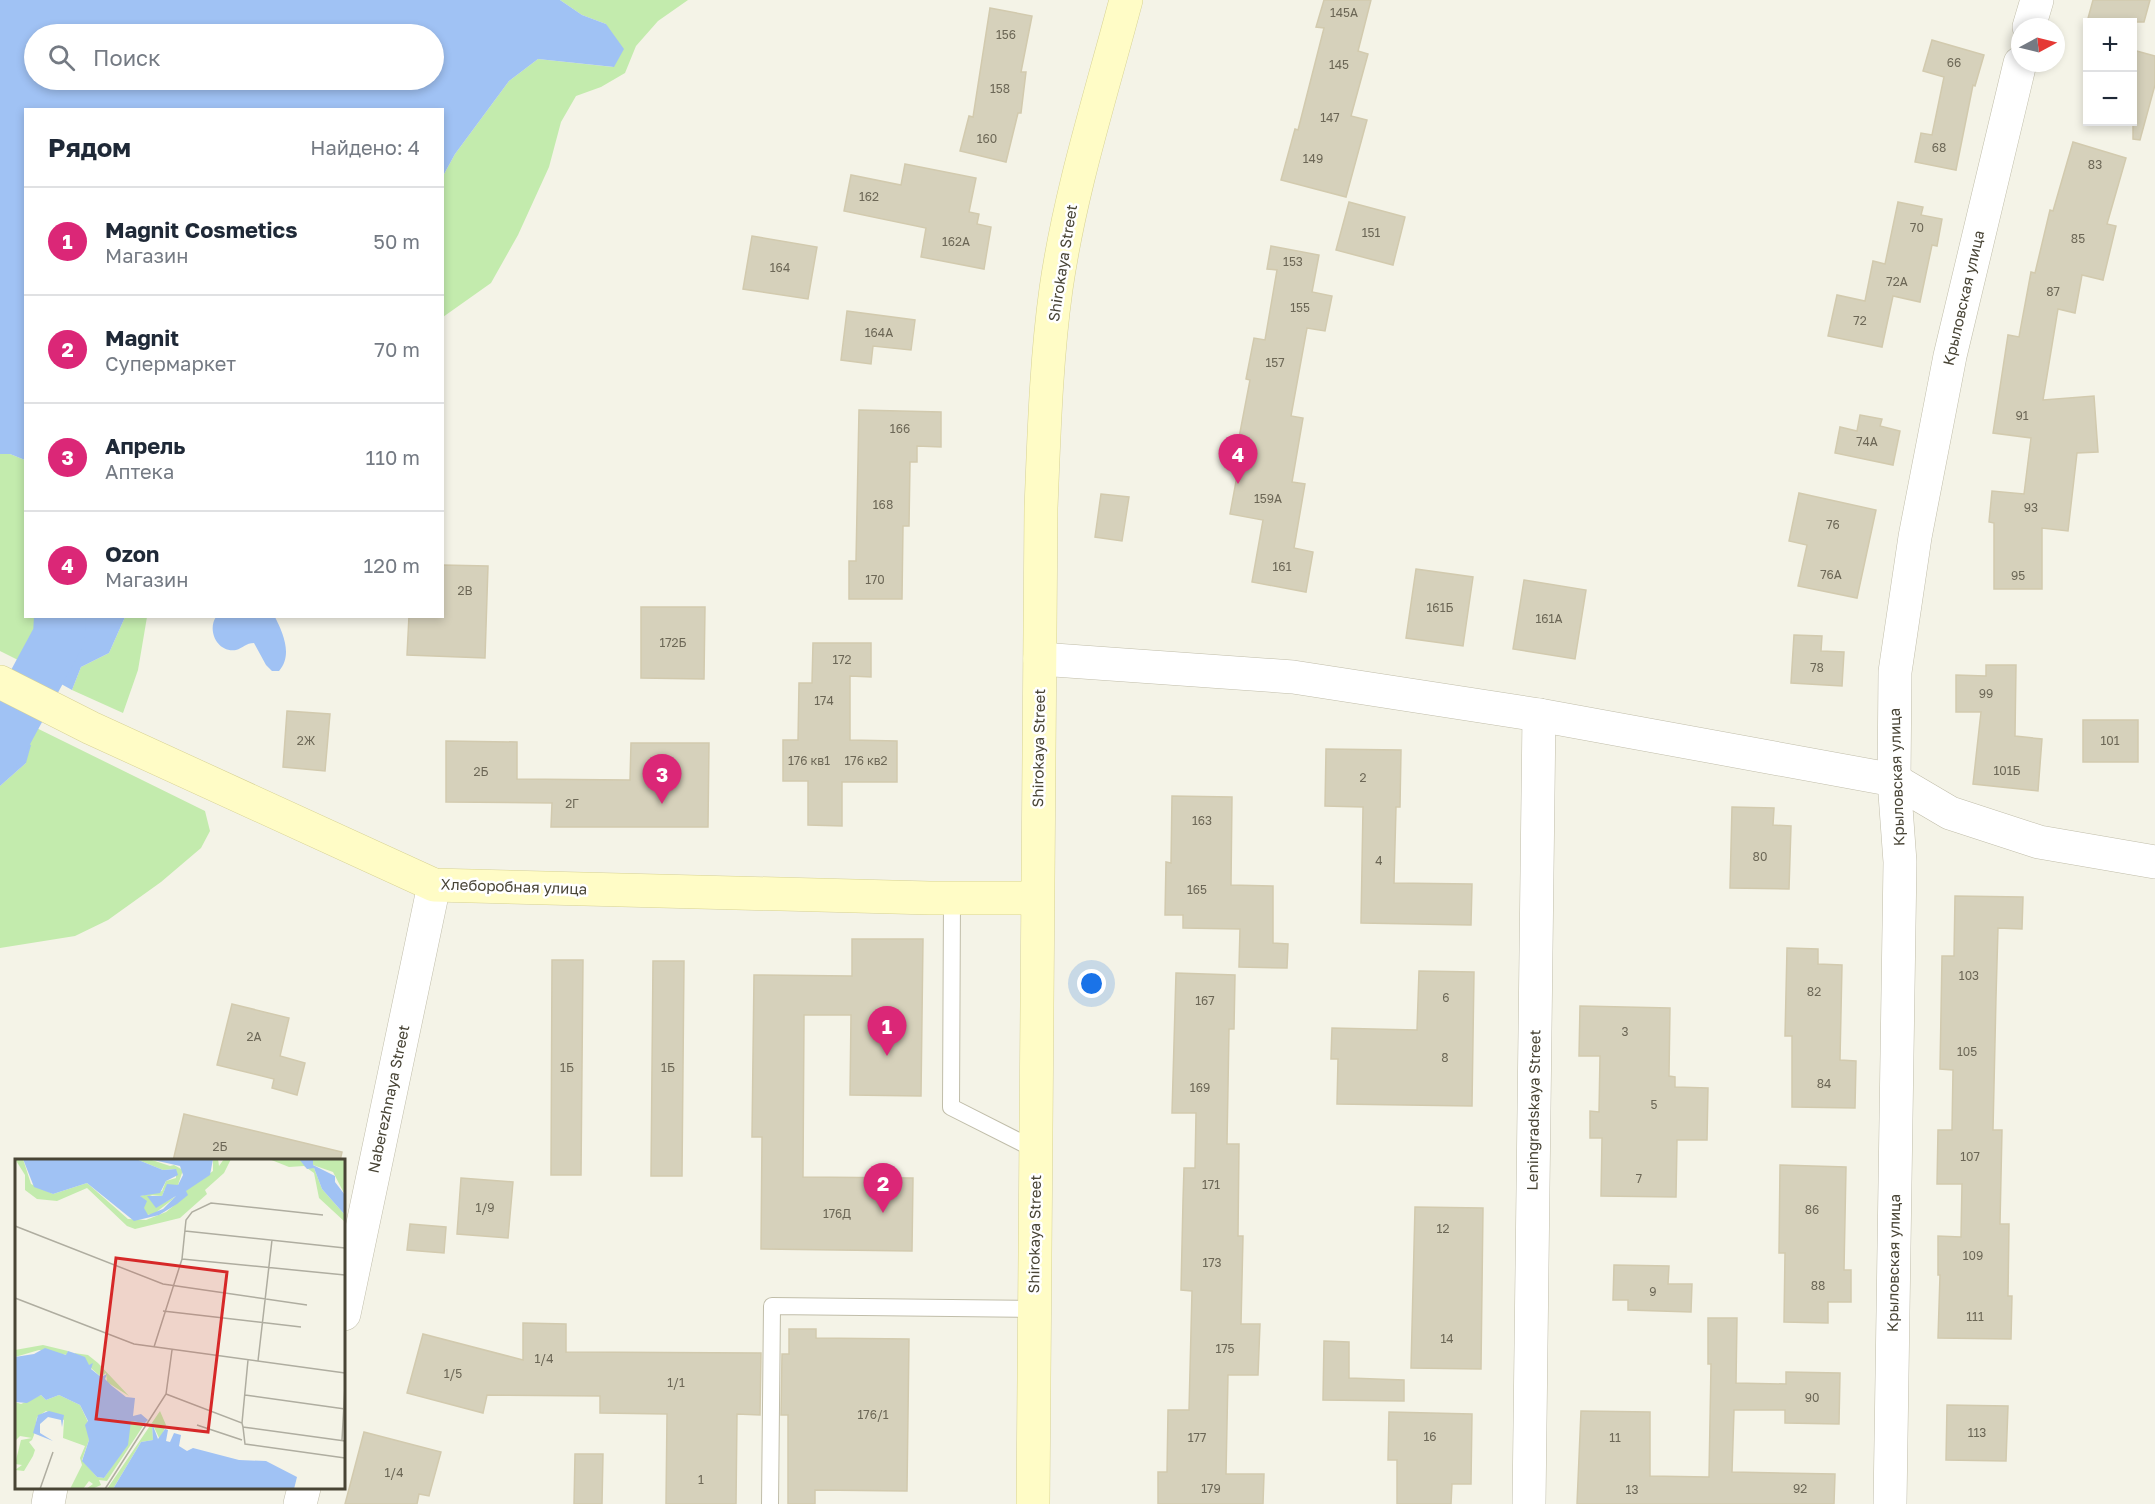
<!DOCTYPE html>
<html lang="ru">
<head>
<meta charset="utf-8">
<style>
	body { margin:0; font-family:"Golos Text",sans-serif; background:#f6f6f7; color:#1f2937 }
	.controls { position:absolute; right:18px; top:18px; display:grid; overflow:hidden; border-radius:0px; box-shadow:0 3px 9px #0003 }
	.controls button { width:54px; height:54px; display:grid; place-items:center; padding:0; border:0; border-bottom:2px solid #e0e1e3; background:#fff; color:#1f2937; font:30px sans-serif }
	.compass { position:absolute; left:2011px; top:18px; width:54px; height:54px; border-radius:50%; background:#fff; box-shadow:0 3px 9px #0003; rotate:83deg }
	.you { position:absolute; left:1092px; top:984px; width:21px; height:21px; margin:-15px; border:4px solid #fff; border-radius:50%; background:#1a73e8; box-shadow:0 0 0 9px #1a73e833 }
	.badge { display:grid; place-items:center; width:39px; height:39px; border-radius:50%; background:#db2777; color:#fff; font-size:20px; font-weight:700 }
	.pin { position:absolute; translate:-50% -50px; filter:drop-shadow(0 2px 3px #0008) }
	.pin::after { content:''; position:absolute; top:32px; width:21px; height:18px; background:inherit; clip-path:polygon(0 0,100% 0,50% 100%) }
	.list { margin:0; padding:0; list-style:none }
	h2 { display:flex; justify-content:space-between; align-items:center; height:78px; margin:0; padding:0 24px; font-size:26px }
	h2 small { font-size:20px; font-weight:400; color:#747a83 }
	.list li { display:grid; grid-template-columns:39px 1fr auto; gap:18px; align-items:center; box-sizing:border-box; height:108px; padding:0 24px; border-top:2px solid #e0e1e3 }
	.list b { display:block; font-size:22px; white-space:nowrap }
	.list p { margin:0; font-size:20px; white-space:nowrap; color:#747a83 }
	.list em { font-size:20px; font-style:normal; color:#747a83 }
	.icon { flex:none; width:33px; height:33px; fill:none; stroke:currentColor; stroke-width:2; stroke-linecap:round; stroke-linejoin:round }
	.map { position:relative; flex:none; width:2155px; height:1504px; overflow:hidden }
	.search { position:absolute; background:#fff; box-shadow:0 3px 9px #0003; left:24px; top:24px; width:420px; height:66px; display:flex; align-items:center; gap:15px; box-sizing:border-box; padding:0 21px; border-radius:33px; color:#747a83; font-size:22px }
	.panel { position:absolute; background:#fff; box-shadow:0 3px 9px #0003; left:24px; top:108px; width:420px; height:510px; border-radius:0px }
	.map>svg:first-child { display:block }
	.green { fill:#c3ebad }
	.water { fill:#a0c2f4; fill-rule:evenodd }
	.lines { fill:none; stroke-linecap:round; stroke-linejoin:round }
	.river { stroke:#a0c2f4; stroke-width:52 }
	.building { fill:#d6d1bb; stroke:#d2caae; stroke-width:1.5 }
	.lane-casing { stroke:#c0bda9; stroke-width:18 }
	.street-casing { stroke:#c0bda9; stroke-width:34 }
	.secondary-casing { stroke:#d7d294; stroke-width:34 }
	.lane { stroke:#fff; stroke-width:16 }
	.street { stroke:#fff; stroke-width:33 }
	.secondary { stroke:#fffcc6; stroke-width:33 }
	.labels { text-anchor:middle; stroke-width:5; stroke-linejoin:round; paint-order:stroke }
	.number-label { font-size:12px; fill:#6c6756 }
	.street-label { font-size:15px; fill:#484435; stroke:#fff }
	.inset-road { fill:none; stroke:#afada0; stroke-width:1.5 }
	.view { fill:#d62828; fill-opacity:0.15; stroke:#d62828; stroke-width:3 }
	.inset-edge { fill:none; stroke:#484435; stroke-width:3 }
</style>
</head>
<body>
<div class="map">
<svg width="2155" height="1504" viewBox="0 0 2155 1504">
	<rect width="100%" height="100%" fill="#f4f3e7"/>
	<g class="green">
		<polygon points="560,0 688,0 658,21 636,46 625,73 601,87 576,96 561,122 549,167 518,235 491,283 443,317 443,176 455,154 509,81 538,59 613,67 606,24 582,15"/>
		<polygon points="0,454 10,454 25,460 26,616 40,617 18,660 0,651"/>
		<polygon points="125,617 147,617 138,670 123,713 72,690 81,667 109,653"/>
		<polygon points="0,710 205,811 210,831 201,848 161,882 108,920 75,936 0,948 0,786 26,763 20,740 0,743"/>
	</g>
	<g class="water">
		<path d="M0,0H560L582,15L606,24L624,49L614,67L538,59L509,81L455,154L443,176L442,110H26L25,460L10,454H0ZM34,34H434V80H34Z"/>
		<polygon points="40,617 40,616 125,617 109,653 81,667 72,690 18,660"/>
		<path d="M216,617H275C283,633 293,655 279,671H272L266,665L254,643C246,643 243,648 236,650C217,653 207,630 216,617Z"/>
		<polygon points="20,740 31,745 26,763 0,786 0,743"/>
	</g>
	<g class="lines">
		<polyline class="river" points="0,745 59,636 60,616"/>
	</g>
	<g class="building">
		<polygon points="1324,0 1371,0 1358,51 1368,54 1351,116 1367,120 1346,197 1281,180 1295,129 1298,130 1324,28 1316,27"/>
		<polygon points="2093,0 2150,0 2144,22 2087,22"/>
		<polygon points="990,8 1032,16 1021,72 1026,72 1021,113 1018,113 1006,162 960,151 969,116 973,117"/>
		<polygon points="1932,40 1984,55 1975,86 1973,85 1956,170 1915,162 1921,133 1932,135 1944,77 1923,71"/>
		<polygon points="2133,50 2155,56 2155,85 2140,140 2133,139"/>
		<polygon points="2073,142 2126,158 2107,224 2116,226 2103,280 2082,275 2075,313 2058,309 2043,400 2094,396 2098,452 2077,453 2068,531 2042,528 2042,589 1994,589 1994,523 1989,522 1992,491 2024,494 2031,438 1993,433 2008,335 2019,337 2031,272 2035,273 2050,210 2053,211"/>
		<polygon points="905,164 976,178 969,212 979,214 977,224 991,227 984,269 921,257 926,228 844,211 851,175 901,185"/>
		<polygon points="1349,202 1405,217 1393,265 1336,250"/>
		<polygon points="1898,202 1923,207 1921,215 1942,219 1937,246 1932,245 1920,302 1893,296 1882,347 1828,336 1837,295 1865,301 1873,261 1885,264"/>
		<polygon points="752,236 817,247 808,299 743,289"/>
		<polygon points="1271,246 1319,255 1312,292 1332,296 1325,331 1307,328 1291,416 1303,418 1292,482 1305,484 1294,548 1313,552 1306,592 1252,582 1263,520 1230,514 1242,449 1237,448 1250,380 1246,379 1254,338 1265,340 1277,270 1267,269"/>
		<polygon points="847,311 915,320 911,350 873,346 871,364 841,360"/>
		<polygon points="859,410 941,412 941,447 917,446 917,462 910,462 909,526 903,526 902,599 849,599 849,561 856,561"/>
		<polygon points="1860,415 1882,419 1880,426 1900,431 1893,465 1835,453 1840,427 1857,431"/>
		<polygon points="1799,493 1876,510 1857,598 1798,586 1807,545 1789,541"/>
		<polygon points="1101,494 1129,497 1122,541 1095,537"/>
		<polygon points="442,565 488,566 485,658 407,655 409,616 442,616"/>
		<polygon points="1416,569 1473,577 1463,646 1406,638"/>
		<polygon points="1524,580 1586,590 1575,659 1513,649"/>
		<polygon points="641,607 705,607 704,679 641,678"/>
		<polygon points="1794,635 1822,636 1821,651 1844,652 1842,686 1791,683"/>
		<polygon points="813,643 871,643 871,677 850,676 850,740 897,741 897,782 842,782 842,826 808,825 808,781 783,781 783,740 798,740 799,683 812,683"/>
		<polygon points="1986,665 2016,665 2015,736 2042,739 2038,791 1973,784 1981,712 1956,712 1956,675 1986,676"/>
		<polygon points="287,711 330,714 325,771 283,767"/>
		<rect x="2083" y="720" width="55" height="42"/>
		<polygon points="446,741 517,742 517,779 630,780 631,743 709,743 708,827 551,827 552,803 446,802"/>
		<polygon points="1326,749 1401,750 1400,807 1396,807 1394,883 1472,884 1471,925 1361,923 1363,807 1325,806"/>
		<polygon points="1172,796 1232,797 1231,885 1273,886 1273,943 1288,944 1287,968 1239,967 1240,929 1183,928 1183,915 1165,915 1166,862 1171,863"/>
		<polygon points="1732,807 1774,808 1773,825 1791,826 1789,889 1730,888"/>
		<polygon points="1955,896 2023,897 2022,929 1998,928 1996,997 1993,1130 2002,1130 2000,1224 2009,1224 2008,1296 2012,1296 2011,1339 1938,1338 1940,1275 1938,1275 1938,1236 1961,1237 1962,1184 1937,1184 1938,1130 1952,1130 1953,1070 1940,1069 1942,956 1954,956"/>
		<polygon points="852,939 923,939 921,1096 850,1095 851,1015 804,1015 803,1177 913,1178 912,1251 761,1249 762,1137 752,1137 754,975 852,976"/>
		<polygon points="1787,948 1818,949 1818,964 1842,965 1840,1060 1856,1061 1855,1108 1792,1107 1792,1036 1785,1036"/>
		<polygon points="552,960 583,960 581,1175 551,1175"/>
		<polygon points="653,961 684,961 682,1176 651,1176"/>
		<polygon points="1419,971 1474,972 1472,1106 1337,1104 1338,1059 1331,1059 1332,1028 1417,1030"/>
		<polygon points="1176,973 1235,975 1234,1029 1229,1029 1227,1144 1239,1144 1238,1236 1243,1236 1241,1324 1260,1324 1258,1375 1228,1375 1226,1474 1264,1474 1263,1504 1158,1504 1158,1472 1167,1472 1168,1410 1189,1410 1192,1291 1181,1290 1183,1201 1184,1168 1195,1168 1196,1113 1172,1113"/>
		<polygon points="232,1004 289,1018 280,1056 305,1063 297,1095 272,1088 274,1079 217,1065"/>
		<polygon points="1580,1006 1670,1008 1669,1076 1675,1077 1675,1087 1708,1088 1707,1140 1677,1140 1676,1197 1601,1196 1602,1138 1590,1138 1590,1111 1599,1112 1600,1056 1579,1056"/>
		<polygon points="184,1114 342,1152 340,1161 173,1161"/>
		<polygon points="1780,1165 1846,1167 1844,1270 1851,1270 1851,1302 1828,1302 1828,1323 1784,1322 1785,1253 1779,1253"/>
		<polygon points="461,1178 513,1182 508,1238 457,1234"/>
		<polygon points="1415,1207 1483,1208 1481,1369 1411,1368"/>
		<polygon points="410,1224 446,1227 444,1253 407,1250"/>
		<polygon points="1614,1265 1669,1266 1668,1284 1692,1284 1691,1312 1628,1310 1628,1300 1613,1300"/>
		<polygon points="1708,1318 1737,1318 1736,1383 1786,1384 1786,1372 1840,1373 1839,1424 1785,1423 1785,1410 1734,1410 1732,1472 1835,1474 1834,1504 1577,1504 1581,1411 1650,1412 1650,1476 1709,1477 1711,1364 1708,1364"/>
		<polygon points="523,1323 566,1324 566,1352 761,1353 760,1415 737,1414 736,1504 666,1504 667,1414 600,1413 600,1396 487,1395 483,1413 407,1393 423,1334 523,1360"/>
		<polygon points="789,1329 816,1329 816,1338 909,1339 907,1491 815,1490 815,1504 788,1504 788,1415 781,1415 782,1354 789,1354"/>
		<polygon points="1324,1341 1349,1342 1349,1378 1404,1380 1404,1401 1323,1400"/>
		<polygon points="1947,1405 2008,1406 2006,1461 1946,1460"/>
		<polygon points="1389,1412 1472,1414 1471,1484 1452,1484 1451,1504 1397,1504 1397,1460 1388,1460"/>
		<polygon points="364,1432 441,1452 429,1496 419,1494 417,1504 345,1504"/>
		<polygon points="575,1454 603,1454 602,1504 574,1504"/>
	</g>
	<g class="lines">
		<defs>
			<g id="lane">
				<polyline points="952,898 951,1107 1036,1150"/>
				<polyline points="770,1504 772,1306 1035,1309"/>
			</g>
			<g id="street">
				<polyline points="2029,27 2037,0"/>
				<polyline points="1040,659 1293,677 1539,715 1894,780 1950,813 2039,842 2155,862"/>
				<polyline points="344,1314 434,885"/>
				<polyline points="48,1504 51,1488"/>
				<polyline points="300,1504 304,1488"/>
				<polyline points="1529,1504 1539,715"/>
				<polyline points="1890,1504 1900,862 1894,780 1895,672 1915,537 1950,356 2020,63"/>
			</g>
			<g id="secondary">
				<polyline points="0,682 91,728 434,885 930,898 1037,898"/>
				<path d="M1033,1504L1041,508C1044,435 1046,361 1056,289C1070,191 1101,95 1126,0"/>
			</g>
		</defs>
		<use href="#lane" class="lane-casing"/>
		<use href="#street" class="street-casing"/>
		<use href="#secondary" class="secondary-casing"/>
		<use href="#lane" class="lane"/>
		<use href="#street" class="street"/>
		<use href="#secondary" class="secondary"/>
	</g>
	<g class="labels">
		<g class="number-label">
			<text x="1344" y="17">145А</text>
			<text x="1006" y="39">156</text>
			<text x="1954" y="67">66</text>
			<text x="1339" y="69">145</text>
			<text x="1000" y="93">158</text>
			<text x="1330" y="122">147</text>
			<text x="987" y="143">160</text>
			<text x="1939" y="152">68</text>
			<text x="1313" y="163">149</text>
			<text x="2095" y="169">83</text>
			<text x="869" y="201">162</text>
			<text x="1917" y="232">70</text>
			<text x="1371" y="237">151</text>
			<text x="2078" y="243">85</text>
			<text x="956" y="246">162А</text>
			<text x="1293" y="266">153</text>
			<text x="780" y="272">164</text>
			<text x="1897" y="286">72А</text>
			<text x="2053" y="296">87</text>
			<text x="1300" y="312">155</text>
			<text x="1860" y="325">72</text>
			<text x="879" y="337">164А</text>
			<text x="1275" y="367">157</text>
			<text x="2022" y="420">91</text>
			<text x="900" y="433">166</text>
			<text x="1867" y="446">74А</text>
			<text x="1268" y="503">159А</text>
			<text x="883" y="509">168</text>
			<text x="2031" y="512">93</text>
			<text x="1833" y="529">76</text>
			<text x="1282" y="571">161</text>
			<text x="1831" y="579">76А</text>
			<text x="2018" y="580">95</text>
			<text x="875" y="584">170</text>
			<text x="465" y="595">2В</text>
			<text x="1440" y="612">161Б</text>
			<text x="1549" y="623">161А</text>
			<text x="673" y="647">172Б</text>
			<text x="842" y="664">172</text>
			<text x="1817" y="672">78</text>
			<text x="1986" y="698">99</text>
			<text x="824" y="705">174</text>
			<text x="306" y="745">2Ж</text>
			<text x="2110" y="745">101</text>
			<text x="809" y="765">176 кв1</text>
			<text x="866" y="765">176 кв2</text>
			<text x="2007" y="775">101Б</text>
			<text x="481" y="776">2Б</text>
			<text x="1363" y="782">2</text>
			<text x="572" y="808">2Г</text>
			<text x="1202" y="825">163</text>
			<text x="1760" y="861">80</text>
			<text x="1379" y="865">4</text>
			<text x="1197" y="894">165</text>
			<text x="1969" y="980">103</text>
			<text x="1814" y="996">82</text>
			<text x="1446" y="1002">6</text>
			<text x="1205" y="1005">167</text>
			<text x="1625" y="1036">3</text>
			<text x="254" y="1041">2А</text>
			<text x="1967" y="1056">105</text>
			<text x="1445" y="1062">8</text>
			<text x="567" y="1072">1Б</text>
			<text x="668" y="1072">1Б</text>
			<text x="1824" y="1088">84</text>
			<text x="1200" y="1092">169</text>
			<text x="1654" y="1109">5</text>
			<text x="220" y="1151">2Б</text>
			<text x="1970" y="1161">107</text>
			<text x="1639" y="1183">7</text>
			<text x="1211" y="1189">171</text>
			<text x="485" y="1212">1/9</text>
			<text x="1812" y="1214">86</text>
			<text x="837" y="1218">176Д</text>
			<text x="1443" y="1233">12</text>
			<text x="1973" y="1260">109</text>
			<text x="1212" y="1267">173</text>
			<text x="1818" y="1290">88</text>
			<text x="1653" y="1296">9</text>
			<text x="1975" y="1321">111</text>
			<text x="1447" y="1343">14</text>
			<text x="1225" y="1353">175</text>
			<text x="544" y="1363">1/4</text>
			<text x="453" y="1378">1/5</text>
			<text x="676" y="1387">1/1</text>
			<text x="1812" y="1402">90</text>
			<text x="873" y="1419">176/1</text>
			<text x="1977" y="1437">113</text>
			<text x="1430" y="1441">16</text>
			<text x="1197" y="1442">177</text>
			<text x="1615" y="1442">11</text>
			<text x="394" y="1477">1/4</text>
			<text x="701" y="1484">1</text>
			<text x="1211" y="1493">179</text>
			<text x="1800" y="1493">92</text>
			<text x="1632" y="1494">13</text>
		</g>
		<g class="street-label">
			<text transform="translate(1063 263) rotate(-81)" y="5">Shirokaya Street</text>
			<text transform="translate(1964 298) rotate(-77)" y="5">Крыловская улица</text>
			<text transform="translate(1039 748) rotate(-89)" y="5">Shirokaya Street</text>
			<text transform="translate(1897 777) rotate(-92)" y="5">Крыловская улица</text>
			<text transform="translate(514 887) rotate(2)" y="5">Хлеборобная улица</text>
			<text transform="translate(389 1099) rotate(-78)" y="5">Naberezhnaya Street</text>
			<text transform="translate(1534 1110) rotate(-89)" y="5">Leningradskaya Street</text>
			<text transform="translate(1035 1234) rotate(-89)" y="5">Shirokaya Street</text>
			<text transform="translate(1894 1263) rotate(-89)" y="5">Крыловская улица</text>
		</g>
	</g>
	<g transform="translate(15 1159)">
		<rect width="330" height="330" fill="#f4f3e7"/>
		<path d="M0,0H8L16,25L38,35L72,24L113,60L131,61L151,53L172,36L170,32L198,12V0H203L204,7L209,0H216L209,14L190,31L192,35L165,59L120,70L112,67L72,29L42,42L22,40L10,31V16ZM121,0H134L155,7L159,6L168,11L163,26L150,30L147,37L135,36L150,43L162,37L139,55L131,56L125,37L147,32L151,22L161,19V10L148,11ZM254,0H284L299,9L307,30L330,56V63L304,39L299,14L289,7L274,8ZM298,0H330V36L318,13L298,6ZM28,186L53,192L52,196L24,191L0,198V191ZM59,194L73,196L83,204L114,237L92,223L91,214L86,218ZM26,236L31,241L44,236L65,246L73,263L74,281L67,301L82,318L89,319L110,288L116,262L130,264L92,322L84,321L86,326L77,330H71L78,325L74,322L68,330H55L67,306L65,299L70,287L48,279L49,261L31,252L22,258L19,276L17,281L14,283L20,291L18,297L9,312L0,311L7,306L0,305L6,281L17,279L5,277L0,282V243L6,245ZM145,252L151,266L145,281L137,264L138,281L126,283L98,330H92Z" fill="#c3ebad"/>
		<path d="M8,0H121L148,11L161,10L163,16L151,22L145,34L125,37L132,42L129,49L133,56L148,50L161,37L141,49L132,37H147L152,25L163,26L168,16L165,7L134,0H198L195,16L171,32L173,36L162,45L144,56L119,62L72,24L38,35L19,28ZM284,0H298V6L320,17V23L330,36V56L307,30L299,9L292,10ZM30,189L51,196L53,192L59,194L70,198L74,206L78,204L76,210L86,218L92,215L90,220L97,227L111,238L120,239L118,257L126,255L133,261L130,264L116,262L113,286L89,319L82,318L67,302L74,281L70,266L73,262L65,246L44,236L31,241L26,236L12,244L0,243V198L19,195ZM34,252L49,256L47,268L46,261L33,258L25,265V274L38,282L18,274L23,256ZM137,264L143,280L150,270L153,271L151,282L155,283L159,274L166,276L164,287L172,292L178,289L224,301L251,302L282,318L279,330H98L126,283L138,281Z" fill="#a0c2f4"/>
		<path class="inset-road" d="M0,67L148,125L292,146M170,72L330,89M167,100L330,116M0,139L119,185L330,214M148,152L286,168M139,188L167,100L171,61L177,53L196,44L308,56M243,202L257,81M151,235L227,264L228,268L330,282M230,236L330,250M227,264L233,201M182,266L227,281M228,268L230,285L330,299M327,281L330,227M25,330L38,293M90,330L151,235L157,191"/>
		<path class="view" d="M101,99L212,113L193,273L81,260Z"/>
		<rect width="330" height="330" class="inset-edge"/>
	</g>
</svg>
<div class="controls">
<button>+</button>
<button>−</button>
</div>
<svg class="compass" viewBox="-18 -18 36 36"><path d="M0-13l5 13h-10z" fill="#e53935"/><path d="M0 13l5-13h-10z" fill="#747a83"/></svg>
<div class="you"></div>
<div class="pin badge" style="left:887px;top:1056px">1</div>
<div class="pin badge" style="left:883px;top:1213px">2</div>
<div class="pin badge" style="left:662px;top:804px">3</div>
<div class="pin badge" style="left:1238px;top:484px">4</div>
<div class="search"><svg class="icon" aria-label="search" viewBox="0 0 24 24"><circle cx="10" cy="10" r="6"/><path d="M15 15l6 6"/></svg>Поиск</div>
<section class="panel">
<h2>Рядом<small>Найдено: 4</small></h2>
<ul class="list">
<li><span class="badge">1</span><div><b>Magnit Cosmetics</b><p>Магазин</p></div><em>50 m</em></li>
<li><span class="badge">2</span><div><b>Magnit</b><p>Супермаркет</p></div><em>70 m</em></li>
<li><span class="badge">3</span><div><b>Апрель</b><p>Аптека</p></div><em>110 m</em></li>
<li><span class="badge">4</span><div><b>Ozon</b><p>Магазин</p></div><em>120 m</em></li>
</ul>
</section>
</div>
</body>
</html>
